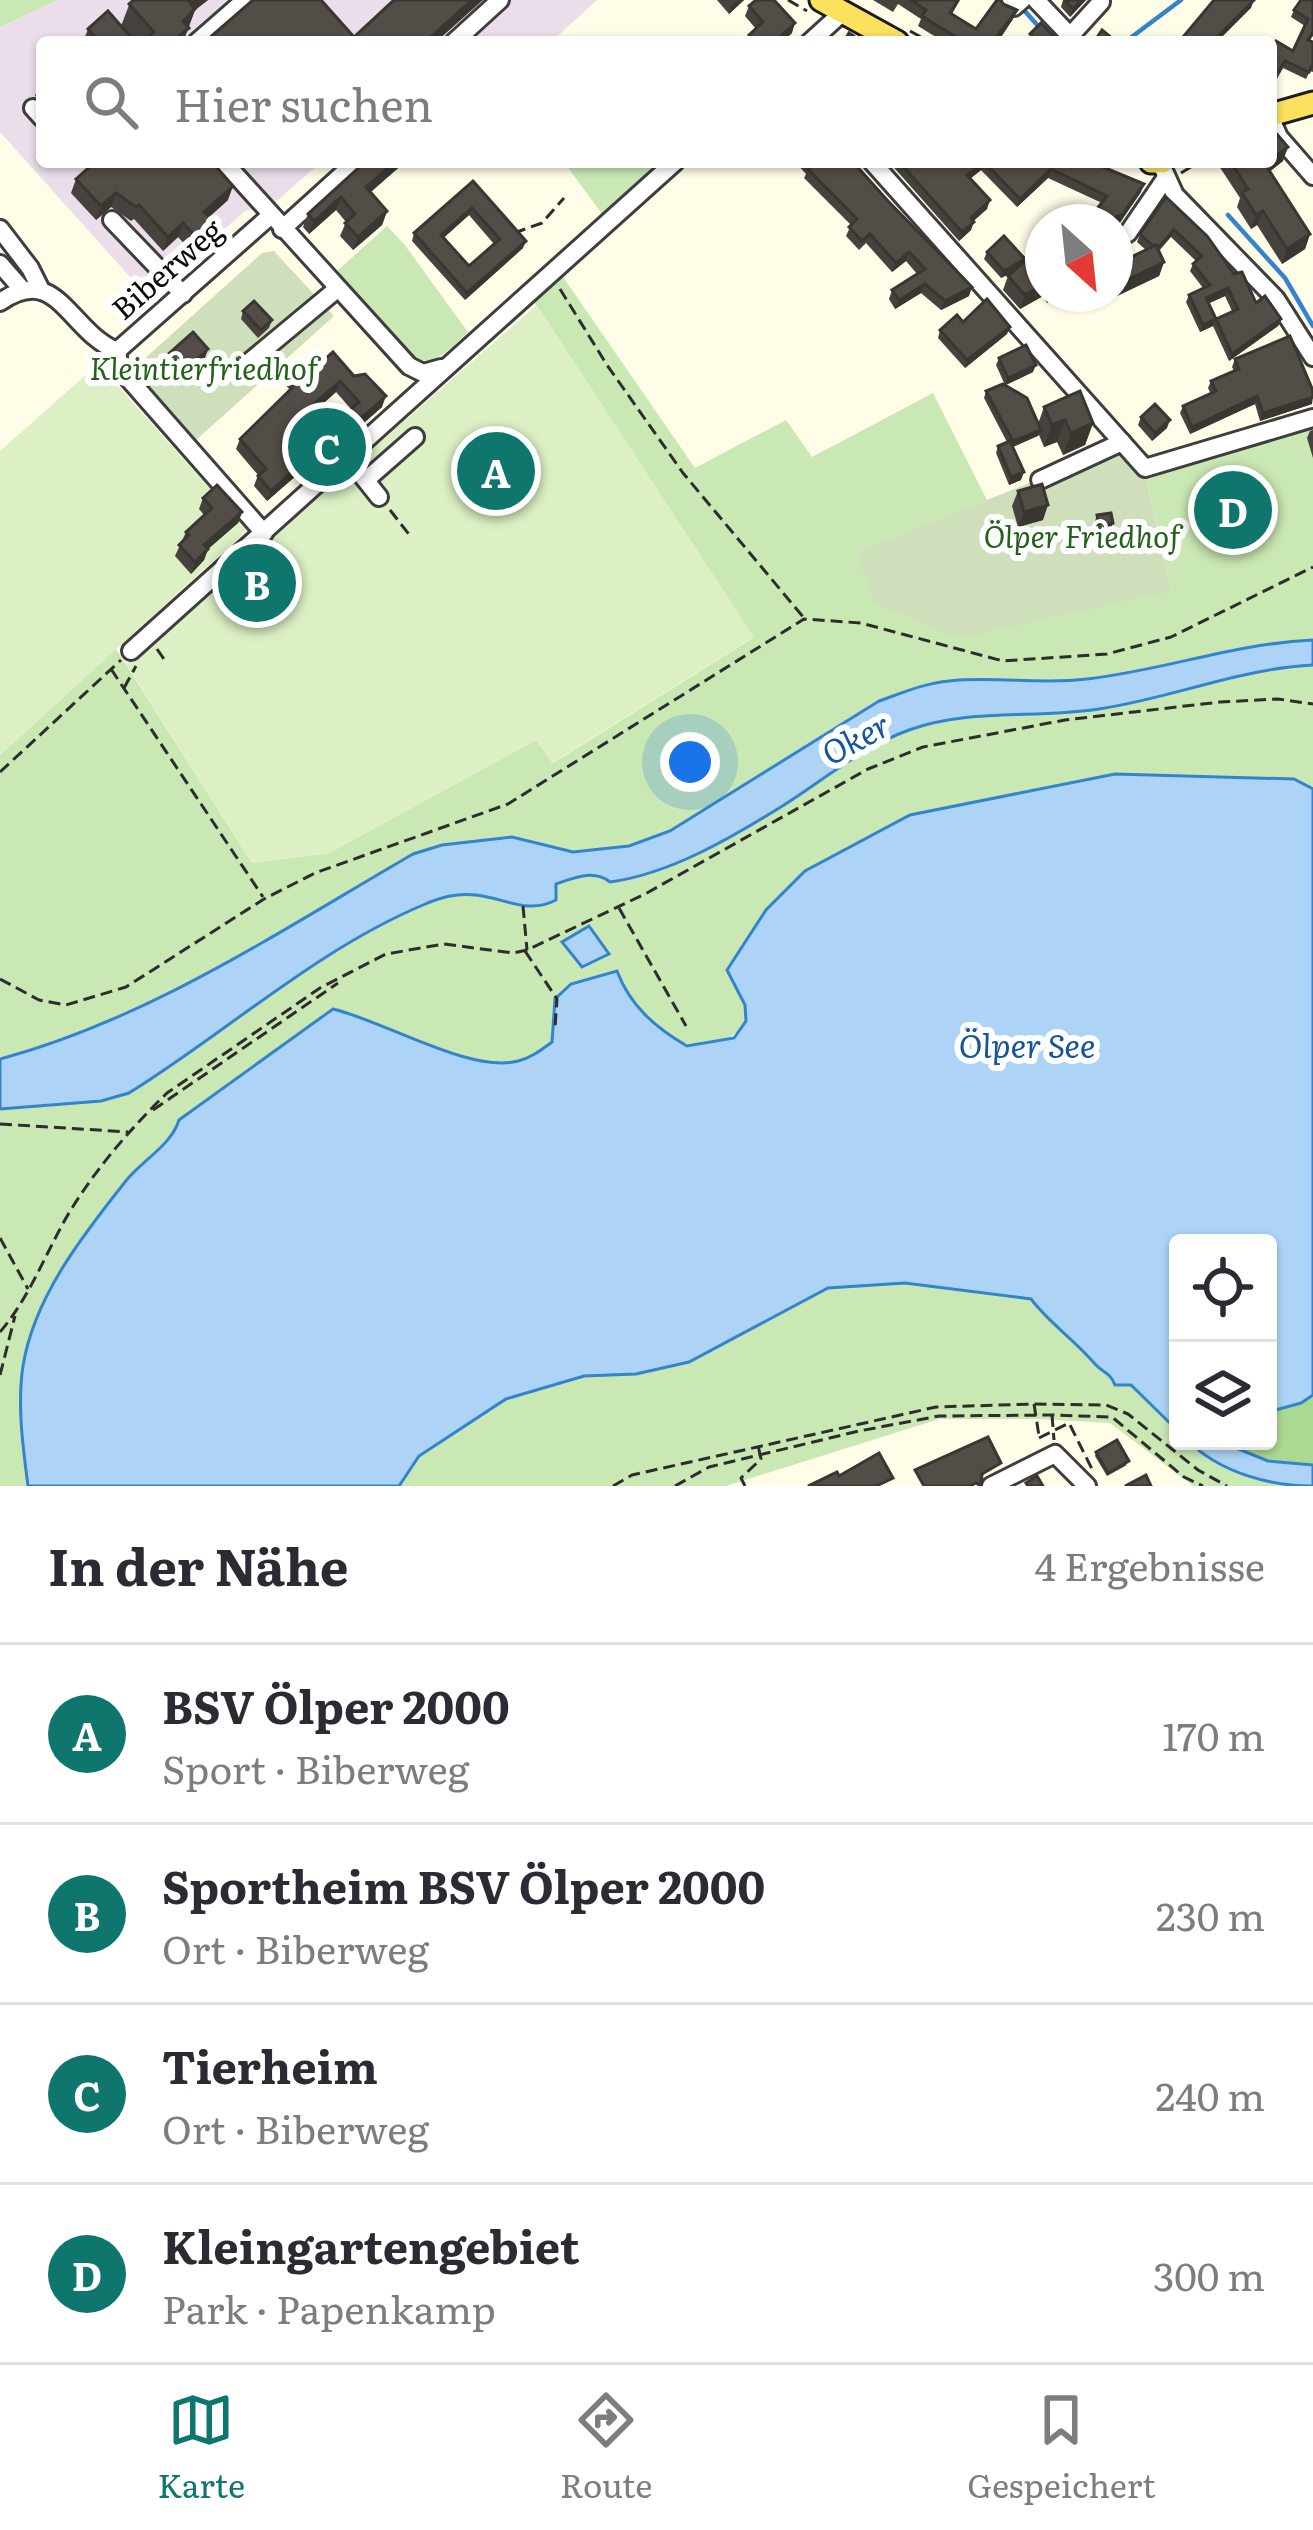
<!DOCTYPE html>
<html lang="de">
<head>
<meta charset="utf-8">
<style>
	body { margin:0; font-family:Literata,serif; background:#f7f7f7; color:#2b2b33 }
	.controls { position:absolute; right:36px; bottom:36px; display:grid; overflow:hidden; border-radius:12px; box-shadow:0 3px 9px #0004 }
	.controls button { width:108px; height:108px; display:grid; place-items:center; padding:0; border:0; border-bottom:3px solid #e1e1e2; background:#fff; color:#2b2b33; font:60px sans-serif }
	.compass { position:absolute; left:1025px; top:204px; width:108px; height:108px; border-radius:50%; background:#fff; box-shadow:0 3px 9px #0004; rotate:153deg }
	.you { position:absolute; left:690px; top:762px; width:42px; height:42px; margin:-30px; border:9px solid #fff; border-radius:50%; background:#1a73e8; box-shadow:0 0 0 18px #1a73e833 }
	.badge { display:grid; place-items:center; width:78px; height:78px; border-radius:50%; background:#0f766e; color:#fff; font-size:39px; font-weight:700 }
	.pin { position:absolute; translate:-50% -50%; border:6px solid #fff; box-shadow:0 3px 12px #0006 }
	.list { margin:0; padding:0; list-style:none }
	h2 { display:flex; justify-content:space-between; align-items:center; height:156px; margin:0; padding:0 48px; font-size:51px }
	h2 small { font-size:39px; font-weight:400; color:#7c7c81 }
	.list li { display:grid; grid-template-columns:78px 1fr auto; gap:36px; align-items:center; box-sizing:border-box; height:180px; padding:0 48px; border-top:3px solid #e1e1e2 }
	.list b { display:block; font-size:45px; white-space:nowrap }
	.list p { margin:0; font-size:39px; white-space:nowrap; color:#7c7c81 }
	.list em { font-size:39px; font-style:normal; color:#7c7c81 }
	.icon { flex:none; width:66px; height:66px; fill:none; stroke:currentColor; stroke-width:2; stroke-linecap:round; stroke-linejoin:round }
	.map { position:relative; flex:none; width:1313px; height:1486px; overflow:hidden }
	.search { position:absolute; background:#fff; box-shadow:0 3px 9px #0004; left:36px; right:36px; top:36px; height:132px; display:flex; align-items:center; gap:30px; box-sizing:border-box; padding:0 42px; border-radius:12px; color:#7c7c81; font-size:45px }
	.sheet { height:876px; background:#fff }
	nav { display:flex; justify-content:space-around; align-items:center; box-sizing:border-box; height:168px; border-top:3px solid #e1e1e2; background:#fff; font-size:33px; color:#7c7c81 }
	nav a { display:grid; justify-items:center; gap:6px }
	nav .on { color:#0f766e }
	.map>svg:first-child { display:block }
	.industrial { fill:#eadeea }
	.green { fill:#cae8b3 }
	.forest { fill:#acd992 }
	.cemetery { fill:#d0dfbb }
	.pitch { fill:#ddf0c5 }
	.water { fill:#add4f6; stroke:#3483ce; stroke-width:3 }
	.lines { fill:none; stroke-linecap:round; stroke-linejoin:round }
	.stream { stroke:#3483ce; stroke-width:4.5 }
	.minor-casing { stroke:#3e3e3e; stroke-width:22 }
	.major-casing { stroke:#1c1c1c; stroke-width:27 }
	.path { stroke:#2d2d2d; stroke-width:3; stroke-dasharray:12 6; stroke-linecap:butt }
	.minor { stroke:#fff; stroke-width:16 }
	.major { stroke:#fae25e; stroke-width:21 }
	.wall { fill:#47423d; fill-rule:evenodd }
	.shaded-wall { fill:#3a3632 }
	.building { fill:#534d47; stroke:#3a3632; stroke-width:3; fill-rule:evenodd }
	.labels { text-anchor:middle; stroke-width:12; stroke-linejoin:round; paint-order:stroke }
	.street-label { font-size:30px; fill:#0b0b0b; stroke:#fff }
	.park-label { font-size:30px; font-style:italic; fill:#24621c; stroke:#fff }
	.water-label { font-size:33px; font-style:italic; fill:#14559c; stroke:#fff }
</style>
</head>
<body>
<div class="map">
<svg width="1313" height="1486" viewBox="0 0 1313 1486">
	<rect width="100%" height="100%" fill="#fffde8"/>
	<polygon class="industrial" points="58,0 597,0 551,42 42,42 42,162 321,162 271,206 245,211 148,297 0,132 0,27"/>
	<g class="green">
		<polygon points="0,0 58,0 0,27"/>
		<polygon points="564,162 646,162 652,169 602,214"/>
		<path d="M387,226L404,244L468,332C451,347 436,369 411,357L335,273Z"/>
		<path d="M561,274L695,468L786,420L812,457L933,393L987,500L857,553L1171,591L1144,469L1313,420V789L1294,779L766,910L727,970L745,1005L746,1021C702,1081 637,1021 616,971L571,984L555,999L552,1042C539,1051 527,1061 511,1063C456,1069 388,1022 333,1009L179,1120C171,1146 142,1161 125,1182C83,1235 34,1297 23,1366C17,1405 24,1448 28,1486H0V755L116,649L252,863L329,853L536,740L553,763L753,638L532,299Z"/>
		<path d="M905,1283L1031,1299C1050,1324 1075,1340 1095,1364C1103,1373 1110,1372 1115,1385H1131L1178,1431V1441H1188L1230,1470L1304,1486H1193L1110,1423L1039,1419H939L726,1486H399L419,1456L506,1399L584,1376L636,1374L689,1362L828,1288Z"/>
	</g>
	<polygon class="forest" points="1313,1395 1313,1465 1268,1461 1219,1441 1268,1441 1268,1412 1301,1403"/>
	<g class="cemetery">
		<polygon points="274,251 334,316 195,441 133,369 262,253"/>
		<polygon points="1124,445 1144,469 1171,591 956,639 874,602 857,552"/>
	</g>
	<g class="pitch">
		<polygon points="537,305 754,637 552,763 536,740 329,853 252,863 126,664"/>
		<polygon points="98,364 247,530 0,755 0,451"/>
	</g>
	<g class="water">
		<path d="M1313,640V665C1237,669 1173,698 1099,709C1035,719 970,708 909,730C862,747 825,779 784,805C733,837 670,874 610,882C593,869 574,878 556,884V900C527,915 505,898 476,895C456,893 441,897 423,905C316,950 227,1032 129,1093L101,1101L0,1109V1059C149,1019 280,931 413,854L442,845L512,837L573,852L629,846L670,831L879,701C902,693 925,683 949,681C995,676 1041,685 1087,679C1166,670 1231,644 1313,640Z"/>
		<path d="M1115,774L1294,779L1313,789V1395L1301,1403L1268,1412V1243H1178V1431L1131,1385H1115C1110,1372 1103,1373 1095,1364C1075,1340 1050,1324 1031,1299L905,1283L828,1288L689,1362L636,1374L584,1376L506,1399L419,1456L399,1486H28C23,1448 17,1404 23,1366C34,1297 83,1235 125,1182C141,1161 171,1146 179,1120L333,1009C384,1021 471,1074 518,1061C531,1058 541,1050 552,1042L555,999L571,984L617,971C630,1006 656,1028 687,1046L734,1038L746,1021L745,1005L727,970L766,910L805,871L910,815Z"/>
		<polygon points="589,926 609,954 582,967 562,942"/>
		<path d="M1188,1441H1219L1268,1461L1313,1465V1486C1268,1486 1220,1472 1188,1441Z"/>
	</g>
	<g class="lines">
		<g class="stream">
			<polyline points="1023,9 1039,27"/>
			<polyline points="1129,39 1181,0"/>
			<polyline points="1228,215 1285,278 1313,326"/>
		</g>
		<defs>
			<g id="minor">
				<polyline points="1036,0 1076,42"/>
				<polyline points="1008,5 1014,7 1022,0"/>
				<polyline points="1071,35 1101,2"/>
				<polyline points="197,42 245,0"/>
				<polyline points="454,42 500,0"/>
				<polyline points="810,42 843,12"/>
				<polyline points="33,108 42,118"/>
				<polyline points="1271,119 1279,137 1313,176"/>
				<polyline points="224,162 409,366 423,373 441,368"/>
				<polyline points="872,162 1145,468 1313,418"/>
				<polyline points="1160,162 1175,195 1276,299 1313,357"/>
				<polyline points="112,220 183,294"/>
				<polyline points="0,229 30,268 40,288"/>
				<polyline points="282,229 356,162"/>
				<polyline points="1115,241 1128,233 1165,179"/>
				<polyline points="0,264 21,288"/>
				<path d="M0,302C58,262 68,331 117,351"/>
				<polyline points="117,351 120,369 264,533"/>
				<polyline points="117,351 270,216"/>
				<polyline points="242,368 337,289"/>
				<polyline points="348,458 379,497"/>
				<polyline points="366,480 415,437"/>
				<polyline points="1040,480 1122,442"/>
				<polyline points="131,651 675,162"/>
				<polyline points="991,1486 1055,1454 1087,1486"/>
			</g>
			<g id="major">
				<polyline points="821,0 897,42"/>
				<polyline points="1271,115 1313,103"/>
				<polyline points="1151,162 1162,162"/>
			</g>
		</defs>
		<use href="#minor" class="minor-casing"/>
		<use href="#major" class="major-casing"/>
		<g class="path">
			<polyline points="788,0 807,11"/>
			<polyline points="910,31 930,42"/>
			<polyline points="1181,173 1199,162"/>
			<polyline points="514,233 542,223 564,198"/>
			<polyline points="560,289 607,365 683,473 804,618"/>
			<polyline points="390,510 411,537"/>
			<polyline points="157,649 166,662"/>
			<polyline points="111,669 263,897"/>
			<polyline points="124,688 136,666"/>
			<polyline points="0,772 121,660"/>
			<polyline points="523,906 527,950"/>
			<polyline points="619,908 686,1026"/>
			<polyline points="525,951 557,999 555,1028"/>
			<polyline points="0,979 39,1000 66,1005 126,987 264,899 315,873 508,804 804,619 861,623 1003,661 1107,654 1171,637 1313,567"/>
			<polyline points="153,1110 338,983"/>
			<polyline points="0,1124 128,1132"/>
			<polyline points="0,1238 28,1289"/>
			<path d="M0,1332C29,1298 44,1257 66,1218C93,1172 129,1130 167,1093L320,988L386,954L444,944L513,953L527,950L645,894L868,769L923,747L1065,720L1220,702L1278,699L1313,704"/>
			<polyline points="0,1375 15,1316"/>
			<polyline points="1034,1404 1039,1436"/>
			<polyline points="1052,1415 1054,1440"/>
			<polyline points="1039,1438 1069,1423 1092,1469"/>
			<polyline points="613,1486 632,1475 936,1407 1034,1404 1106,1405 1128,1414 1198,1470 1227,1486"/>
			<polyline points="675,1486 709,1467 859,1431 939,1416 1052,1415 1112,1417 1184,1477 1203,1486"/>
			<polyline points="745,1486 741,1478 761,1459 758,1445"/>
		</g>
		<use href="#minor" class="minor"/>
		<use href="#major" class="major"/>
	</g>
	<g class="wall">
		<polygon points="131,0 208,0 195,10 183,42 136,42 121,26"/>
		<polygon points="717,0 744,0 729,14"/>
		<polygon points="873,0 960,0 952,14 976,29 1013,19 998,42 944,42 918,26 921,19 898,4 893,12"/>
		<polygon points="1063,0 1086,0 1070,17 1061,7"/>
		<polygon points="1313,0 1313,36 1310,40 1313,42 1313,72 1310,71 1306,79 1283,68 1277,79 1271,76 1271,49 1293,51 1305,26 1291,17 1294,10"/>
		<polygon points="749,6 792,33 782,42 747,42 749,35 756,29 745,16"/>
		<polygon points="88,29 135,42 83,42"/>
		<polygon points="42,77 42,101 35,96"/>
		<polygon points="1283,161 1270,171 1310,234 1305,249 1282,264 1257,225 1251,229 1237,207 1240,198 1219,166 1220,162"/>
		<polygon points="405,162 371,192 387,211 382,225 353,250 340,236 346,222 336,210 309,234 303,227 308,214"/>
		<polygon points="795,162 853,162 969,296 941,310 921,293 895,309 889,299 892,290 917,274 906,261 892,272 866,243 859,250 846,236 851,225 804,178 806,174"/>
		<polygon points="889,162 1091,162 1141,192 1119,224 1089,222 1092,215 1102,203 1048,178 1017,207 981,170 970,179 987,209 973,221 971,230 959,241"/>
		<polygon points="76,179 228,200 209,217 206,233 189,249 178,237 163,251 134,219 131,221 111,207 96,220 71,193"/>
		<path d="M473,181L523,248L465,300L412,241L414,233ZM469,215L494,244L469,266L443,238Z"/>
		<path d="M1166,197L1256,303L1281,319L1278,326L1229,361L1213,326L1200,332L1186,302L1189,295L1203,288L1190,271L1193,264L1196,261L1171,237L1159,251L1164,262L1159,276L1098,305L1093,294H1115L1121,262L1146,250L1137,242L1140,234ZM1225,296L1232,311L1216,319L1209,303Z"/>
		<polygon points="987,252 1025,259 1043,294 1062,294 1047,303 1043,296 1020,309 1003,290 1008,276 1013,272 1001,278 984,259"/>
		<polygon points="243,311 272,320 269,328 258,338 241,319"/>
		<polygon points="940,330 1007,334 965,368 938,338"/>
		<polygon points="333,352 382,407 326,456 317,446 321,436 351,409 336,392 316,410 313,421 286,446 298,474 267,501 254,486 258,475 236,449 240,439 290,390 284,383 288,372 311,372"/>
		<polygon points="165,357 204,361 177,386 161,369"/>
		<polygon points="999,358 1033,372 1006,385 1038,424 1044,407 1093,423 1085,445 1063,455 1057,442 1044,447 1039,435 1013,447 1021,480 1009,485 996,453 998,446 1007,442 984,398 986,391 1005,385 996,365"/>
		<polygon points="1235,359 1312,404 1260,421 1255,404 1190,434 1180,413 1183,406 1211,394 1208,388 1211,381 1234,371 1232,367"/>
		<polygon points="1141,417 1167,428 1152,441 1138,425"/>
		<polygon points="1313,430 1313,458 1307,438 1310,431"/>
		<polygon points="1018,491 1043,520 1018,527 1012,506"/>
		<polygon points="203,498 242,512 238,523 208,549 204,560 191,574 175,556 186,532 204,515 199,509"/>
		<polygon points="1097,515 1113,523 1107,538 1094,541 1092,530"/>
		<polygon points="287,565 283,576 246,607 232,589 236,578"/>
		<polygon points="1096,1452 1127,1465 1107,1476 1095,1456"/>
	</g>
	<g class="shaded-wall">
		<polygon points="188,0 208,0 195,10 183,42 172,42"/>
		<polygon points="472,0 483,0 436,42 425,42"/>
		<polygon points="739,0 744,0 729,14 731,6"/>
		<polygon points="1081,0 1086,0 1070,17 1073,9"/>
		<polygon points="1254,0 1251,8 1217,42 1212,42"/>
		<polygon points="1017,10 1013,19 997,42 994,42"/>
		<polygon points="795,23 792,33 782,42 774,42"/>
		<polygon points="1288,147 1283,161 1260,179 1265,164 1271,162 1271,160"/>
		<polygon points="395,162 405,162 361,200 366,187"/>
		<polygon points="984,162 981,170 964,183 967,175"/>
		<polygon points="1051,169 1048,178 1017,207 1020,199"/>
		<polygon points="1144,184 1141,192 1119,224 1115,225 1115,222 1101,222"/>
		<polygon points="233,186 228,200 199,226 204,212"/>
		<polygon points="116,193 111,207 96,220 101,206"/>
		<polygon points="341,197 336,210 309,234 314,221"/>
		<polygon points="990,200 987,209 968,226 971,218"/>
		<polygon points="472,208 469,215 438,243 441,235"/>
		<polygon points="387,211 382,225 353,250 358,237"/>
		<polygon points="1263,211 1257,225 1251,229 1256,215"/>
		<polygon points="211,219 206,233 189,249 194,235"/>
		<polygon points="974,222 971,230 959,241 962,232"/>
		<polygon points="183,223 178,237 163,251 168,237"/>
		<polygon points="1310,234 1305,249 1282,264 1287,249"/>
		<polygon points="526,241 523,248 465,300 467,293"/>
		<polygon points="909,252 906,261 892,272 896,263"/>
		<polygon points="1025,259 1023,267 1001,278 1004,271"/>
		<polygon points="1164,262 1159,276 1098,305 1102,294 1115,294 1115,286"/>
		<polygon points="925,284 921,293 895,309 899,300"/>
		<polygon points="1043,285 1043,296 1020,309 1025,295"/>
		<polygon points="972,287 969,296 941,310 945,301"/>
		<polygon points="1228,288 1225,296 1203,306 1206,298"/>
		<polygon points="1050,294 1062,294 1047,303"/>
		<polygon points="1216,319 1213,326 1200,332 1203,325"/>
		<polygon points="1281,319 1278,326 1229,361 1232,354"/>
		<polygon points="1010,327 1007,334 965,368 967,360"/>
		<polygon points="208,349 204,361 177,386 181,374"/>
		<polygon points="1036,365 1033,372 1005,385 1008,378"/>
		<polygon points="340,381 336,392 309,416 313,405"/>
		<polygon points="386,396 382,407 326,456 330,446"/>
		<polygon points="1257,396 1255,404 1190,434 1192,427"/>
		<polygon points="1313,397 1312,404 1260,421 1263,413"/>
		<polygon points="317,411 313,421 278,452 282,442"/>
		<polygon points="1065,420 1057,442 1044,447 1052,425"/>
		<polygon points="1170,420 1167,428 1152,441 1155,433"/>
		<polygon points="1093,423 1085,445 1063,455 1071,433"/>
		<polygon points="1041,430 1038,436 1010,448 1013,441"/>
		<polygon points="301,463 298,474 267,501 271,491"/>
		<polygon points="1024,472 1021,480 1009,485 1011,477"/>
		<polygon points="1048,505 1043,520 1018,527 1024,512"/>
		<polygon points="242,512 238,523 200,556 204,545"/>
		<polygon points="1113,523 1107,538 1094,541 1099,526"/>
		<polygon points="208,549 204,560 191,574 195,562"/>
		<polygon points="287,565 283,576 246,607 250,596"/>
	</g>
	<g class="building">
		<polygon points="134,0 188,0 195,9 183,21 189,28 172,42 143,42 154,32 129,4"/>
		<polygon points="253,0 321,0 354,37 394,0 472,0 425,42 211,42 208,39"/>
		<polygon points="756,0 774,0 795,23 774,42 756,42 749,35 763,22 749,6"/>
		<polygon points="911,0 958,0 950,13 976,29 997,0 1001,0 1003,4 1017,10 994,40 998,42 964,42 922,16 926,10"/>
		<polygon points="1065,0 1081,0 1073,9"/>
		<polygon points="1214,0 1254,0 1212,42 1189,42 1183,37"/>
		<polygon points="1301,0 1313,0 1313,32 1308,40 1313,42 1313,64 1309,72 1285,61 1279,71 1271,67 1271,49 1276,41 1293,51 1308,19 1294,10"/>
		<polygon points="108,11 135,42 99,42 88,29"/>
		<polygon points="1041,23 1059,42 1039,42 1030,34"/>
		<polygon points="1102,30 1114,40 1113,42 1094,42"/>
		<polygon points="849,33 863,42 844,42"/>
		<polygon points="1275,132 1288,147 1271,160 1271,135"/>
		<polygon points="95,162 212,162 233,186 204,212 211,219 194,235 183,223 168,237 139,205 136,207 116,193 101,206 76,179"/>
		<polygon points="365,162 395,162 366,187 387,211 358,237 345,223 355,214 341,197 314,221 308,214"/>
		<polygon points="806,162 853,162 888,201 972,287 945,301 925,284 899,300 892,290 925,269 909,252 896,263 870,234 862,241 849,227 857,219 808,169 810,167"/>
		<polygon points="899,162 984,162 967,175 990,200 971,218 974,222 962,232"/>
		<polygon points="984,162 1091,162 1144,184 1122,215 1101,222 1092,215 1107,196 1051,169 1020,199"/>
		<polygon points="1231,162 1268,162 1265,164 1310,234 1287,249 1263,211 1256,215 1242,193 1248,189"/>
		<path d="M473,181L526,241L467,293L414,233ZM472,208L500,239L469,266L441,235Z"/>
		<path d="M1166,197L1207,236L1234,274L1242,272L1256,303L1265,296L1281,319L1232,354L1216,319L1203,325L1189,295L1210,285L1193,264L1202,256L1174,230L1158,248L1156,245L1153,246L1140,234ZM1228,288L1238,309L1216,319L1206,298Z"/>
		<polygon points="1004,236 1025,259 1004,271 987,252"/>
		<polygon points="1156,245 1164,262 1115,286 1115,253 1121,262"/>
		<polygon points="1043,249 1043,285 1025,295 1008,276 1031,256"/>
		<polygon points="987,299 1010,327 967,360 940,330 957,315 963,322"/>
		<polygon points="254,301 272,320 261,330 243,311"/>
		<polygon points="193,332 208,349 181,374 165,357"/>
		<polygon points="1290,336 1313,391 1313,397 1263,413 1257,396 1192,427 1183,406 1216,391 1211,381 1239,369 1235,359"/>
		<polygon points="1026,345 1036,365 1008,378 999,358"/>
		<polygon points="333,352 354,376 365,374 386,396 330,446 321,436 359,402 340,381 313,405 317,411 282,442 301,463 271,491 258,476 266,469 240,439 297,383 288,372 301,361 311,372"/>
		<polygon points="1003,384 1027,398 1041,430 1013,441 986,391"/>
		<polygon points="1080,391 1093,423 1071,433 1065,420 1052,425 1044,407"/>
		<polygon points="1155,404 1170,420 1155,433 1141,417"/>
		<polygon points="1010,441 1024,472 1011,477 998,446"/>
		<polygon points="1042,484 1048,505 1024,512 1018,491"/>
		<polygon points="217,485 242,512 204,545 208,549 195,562 179,545 189,535 186,532 212,508 203,498"/>
		<polygon points="1111,513 1113,523 1099,526 1097,515"/>
		<polygon points="272,548 287,565 250,596 236,578"/>
		<polygon points="988,1437 1001,1463 982,1474 981,1486 976,1483 970,1486 924,1486 915,1470"/>
		<polygon points="1117,1440 1129,1461 1108,1473 1096,1452"/>
		<polygon points="879,1453 893,1478 876,1486 808,1486 837,1472 839,1476"/>
		<polygon points="1146,1475 1151,1486 1125,1486"/>
		<polygon points="1037,1476 1043,1486 1028,1486 1026,1483"/>
	</g>
	<g class="labels">
		<g class="street-label">
			<text transform="translate(168 270) rotate(-41)" y="10">Biberweg</text>
		</g>
		<g class="park-label">
			<text x="204" y="380">Kleintierfriedhof</text>
			<text x="1082" y="548">Ölper Friedhof</text>
		</g>
		<g class="water-label">
			<text transform="translate(856 739) rotate(-28)" y="12">Oker</text>
			<text x="1027" y="1058">Ölper See</text>
		</g>
	</g>
</svg>
<div class="controls">
<button><svg class="icon" aria-label="locate" viewBox="0 0 24 24"><circle cx="12" cy="12" r="6"/><path d="M12 2v4M12 18v4M2 12h4M18 12h4"/></svg></button>
<button><svg class="icon" aria-label="layers" viewBox="0 0 24 24"><path d="M12 4l9 5-9 5-9-5zM3 14l9 5 9-5"/></svg></button>
</div>
<svg class="compass" viewBox="-18 -18 36 36"><path d="M0-13l5 13h-10z" fill="#e53935"/><path d="M0 13l5-13h-10z" fill="#7c7c81"/></svg>
<div class="you"></div>
<div class="pin badge" style="left:496px;top:471px">A</div>
<div class="pin badge" style="left:257px;top:583px">B</div>
<div class="pin badge" style="left:327px;top:447px">C</div>
<div class="pin badge" style="left:1233px;top:510px">D</div>
<div class="search"><svg class="icon" aria-label="search" viewBox="0 0 24 24"><circle cx="10" cy="10" r="6"/><path d="M15 15l6 6"/></svg>Hier suchen</div>
</div>
<section class="sheet">
<h2>In der Nähe<small>4 Ergebnisse</small></h2>
<ul class="list">
<li><span class="badge">A</span><div><b>BSV Ölper 2000</b><p>Sport · Biberweg</p></div><em>170 m</em></li>
<li><span class="badge">B</span><div><b>Sportheim BSV Ölper 2000</b><p>Ort · Biberweg</p></div><em>230 m</em></li>
<li><span class="badge">C</span><div><b>Tierheim</b><p>Ort · Biberweg</p></div><em>240 m</em></li>
<li><span class="badge">D</span><div><b>Kleingartengebiet</b><p>Park · Papenkamp</p></div><em>300 m</em></li>
</ul>
</section>
<nav>
<a class="on"><svg class="icon" aria-label="map" viewBox="0 0 24 24"><path d="M3 6l6-2 6 2 6-2v14l-6 2-6-2-6 2zM9 4v14M15 6v14"/></svg>Karte</a>
<a><svg class="icon" aria-label="directions" viewBox="0 0 24 24"><path d="M12 3l9 9-9 9-9-9zM9 14v-3h6M13 9l2 2-2 2"/></svg>Route</a>
<a><svg class="icon" aria-label="saved" viewBox="0 0 24 24"><path d="M7 4h10v16l-5-4-5 4z"/></svg>Gespeichert</a>
</nav>
</body>
</html>
